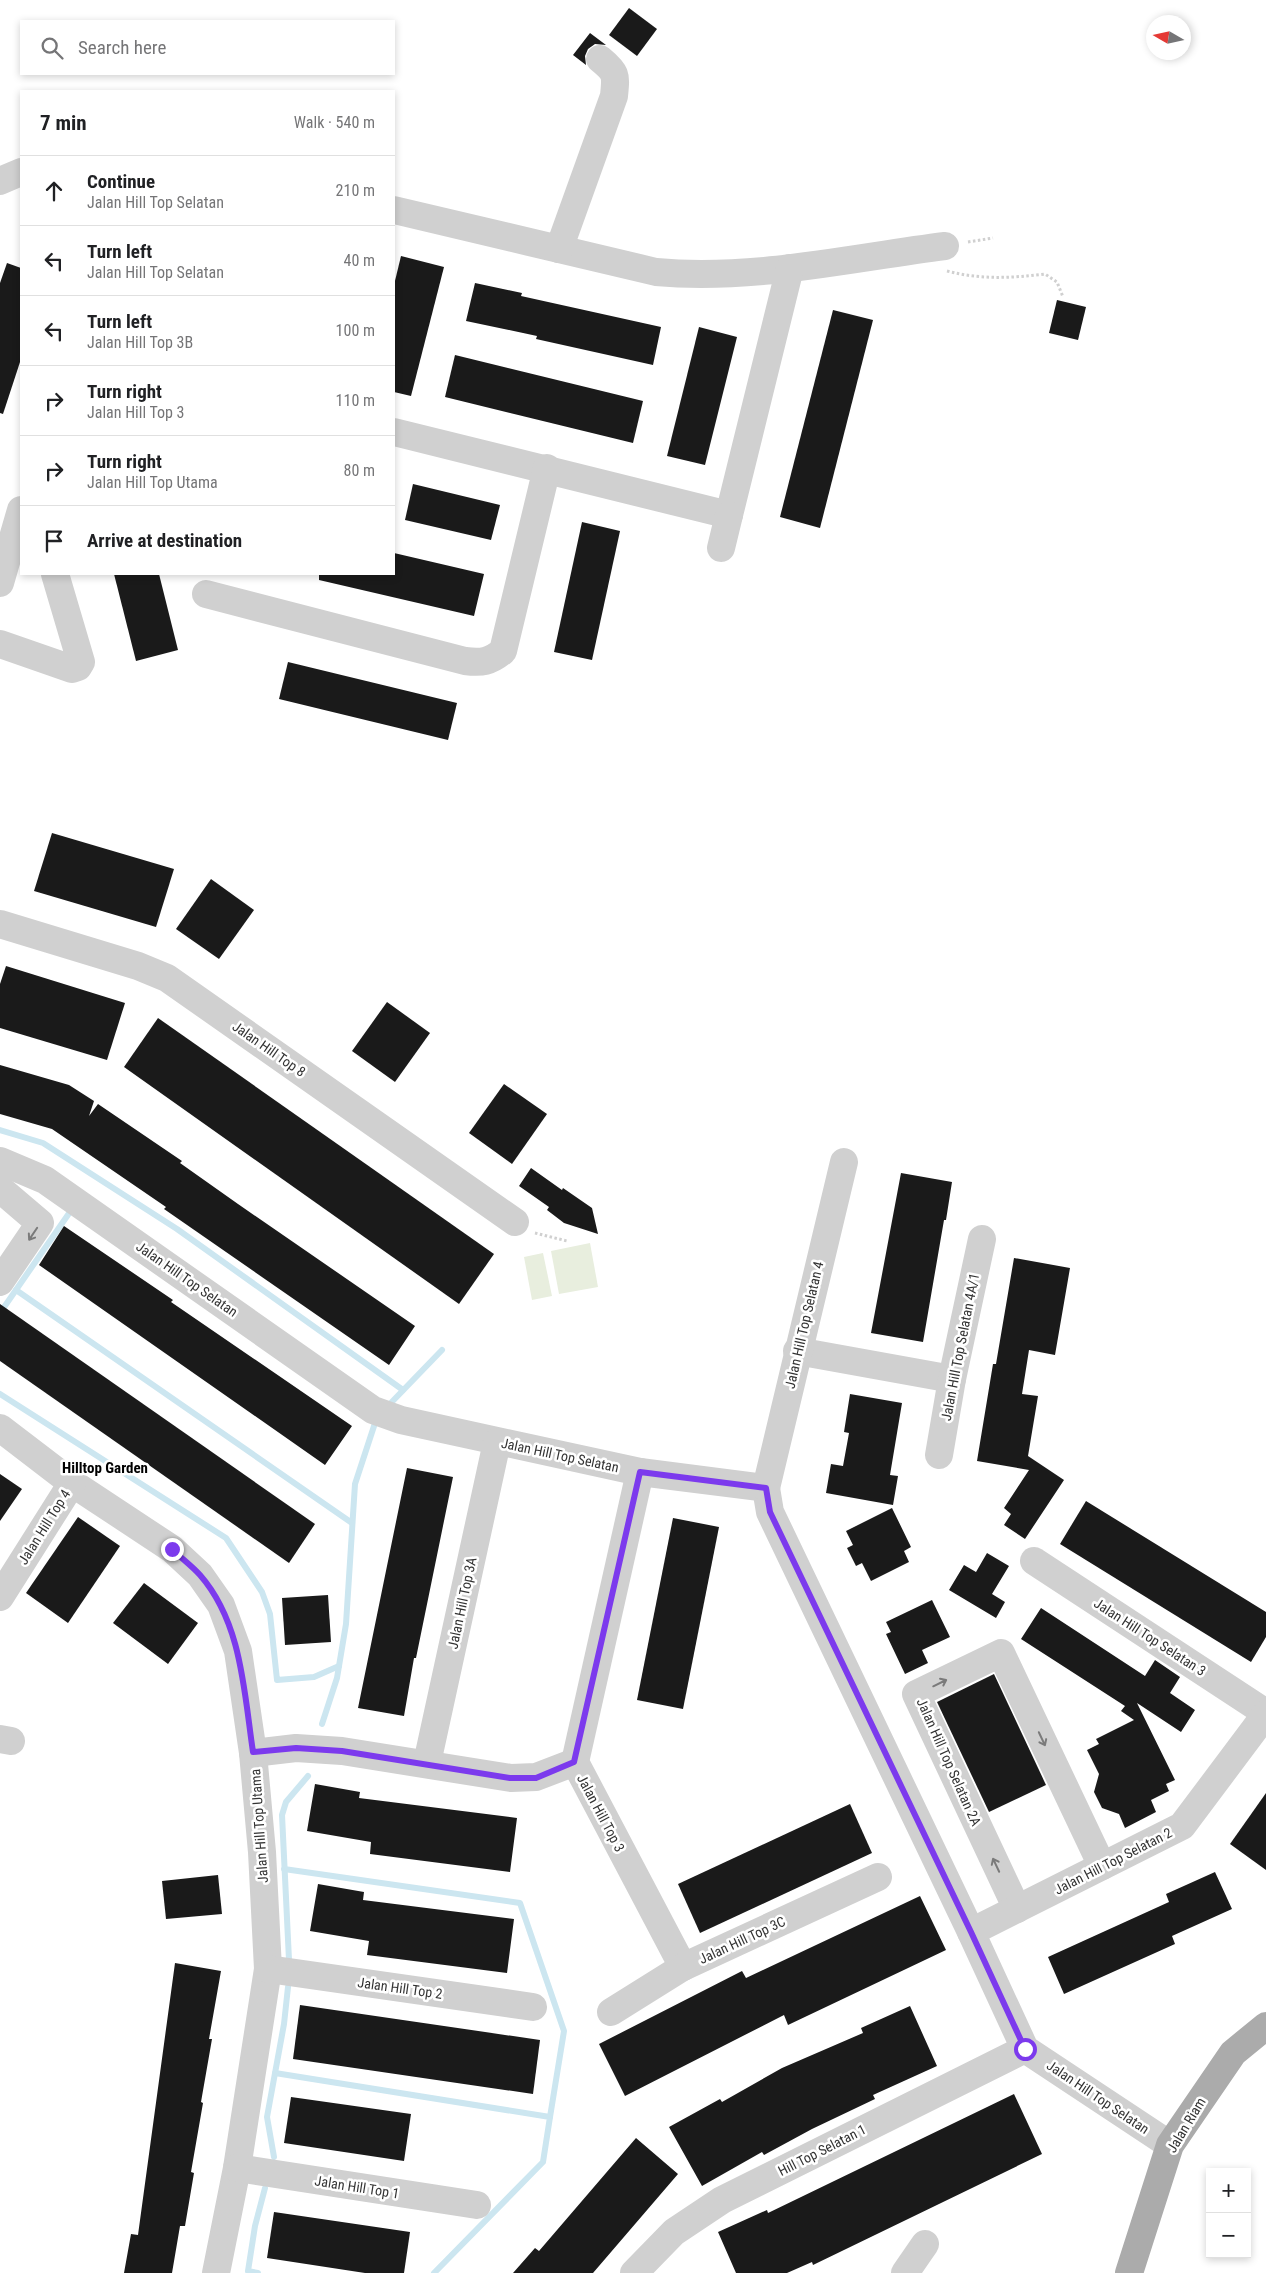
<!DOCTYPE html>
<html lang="en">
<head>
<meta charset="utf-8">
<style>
	body { margin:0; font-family:"Roboto Condensed",sans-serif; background:#f2f2f2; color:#202124 }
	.controls { position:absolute; right:15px; bottom:15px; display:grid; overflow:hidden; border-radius:0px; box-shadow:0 2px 8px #0003 }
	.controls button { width:45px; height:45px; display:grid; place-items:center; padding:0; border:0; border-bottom:1px solid #e0e0e0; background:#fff; color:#202124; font:25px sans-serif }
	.compass { position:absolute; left:1146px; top:15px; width:45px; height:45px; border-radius:50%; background:#fff; box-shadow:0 2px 8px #0003; rotate:279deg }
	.stop { position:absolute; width:15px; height:15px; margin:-11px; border:4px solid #7c3aed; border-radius:50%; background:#fff }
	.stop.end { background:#7c3aed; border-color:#fff; box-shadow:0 1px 5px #0008 }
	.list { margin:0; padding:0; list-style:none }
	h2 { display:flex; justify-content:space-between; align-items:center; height:65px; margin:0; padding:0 20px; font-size:21px }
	h2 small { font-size:16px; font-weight:400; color:#757577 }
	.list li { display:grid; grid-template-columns:32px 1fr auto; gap:15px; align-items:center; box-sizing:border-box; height:70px; padding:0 20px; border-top:1px solid #e0e0e0 }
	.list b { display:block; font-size:19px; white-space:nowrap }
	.list p { margin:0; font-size:16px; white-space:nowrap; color:#757577 }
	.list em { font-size:16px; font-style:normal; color:#757577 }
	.icon { flex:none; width:28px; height:28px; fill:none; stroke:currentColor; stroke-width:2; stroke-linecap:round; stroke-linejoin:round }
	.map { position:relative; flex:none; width:1266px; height:2273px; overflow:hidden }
	.search { position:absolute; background:#fff; box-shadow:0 2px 8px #0003; left:20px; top:20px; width:375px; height:55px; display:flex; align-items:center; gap:12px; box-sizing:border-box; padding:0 18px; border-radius:0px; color:#757577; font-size:19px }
	.panel { position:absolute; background:#fff; box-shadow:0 2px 8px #0003; left:20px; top:90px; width:375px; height:485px; border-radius:0px }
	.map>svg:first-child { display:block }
	.green { fill:#e8eede }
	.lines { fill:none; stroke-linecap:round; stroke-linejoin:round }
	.stream { stroke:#cce6f0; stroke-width:6 }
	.building { fill:#1a1a1a }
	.path { stroke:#d0d0d0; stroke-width:3; stroke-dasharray:2.5 2.5; stroke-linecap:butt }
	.minor { stroke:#d0d0d0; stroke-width:28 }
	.major { stroke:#ababab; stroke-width:28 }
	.oneway { stroke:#7a7a7a }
	.route { stroke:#7c3aed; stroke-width:6 }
	.labels { text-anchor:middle; stroke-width:5; stroke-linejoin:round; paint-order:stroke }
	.street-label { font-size:14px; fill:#333; stroke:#fff }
	.neighbourhood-label { font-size:15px; font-weight:bold; fill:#000; stroke:#fff }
</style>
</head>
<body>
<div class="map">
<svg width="1266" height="2273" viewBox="0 0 1266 2273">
	<rect width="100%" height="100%" fill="#fff"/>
	<g class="green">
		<polygon points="590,1243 598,1287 559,1294 551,1251"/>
		<polygon points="543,1253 552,1296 532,1300 524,1257"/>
	</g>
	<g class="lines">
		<g class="stream">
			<polyline points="0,1130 43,1143 177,1229 403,1390"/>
			<polyline points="16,1290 352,1523"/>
			<polyline points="0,1313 72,1209"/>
			<polyline points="0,1394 226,1538 262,1592 270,1614 277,1680 314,1677 339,1666"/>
			<polyline points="386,1408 442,1350"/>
			<polyline points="322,1724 337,1678 346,1624 355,1484 376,1420 374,1419"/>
			<polyline points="284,1869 520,1903 564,2031 550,2117"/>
			<polyline points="289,1960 282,1815 286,1802 308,1776"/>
			<polyline points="275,2073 550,2117 543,2162 434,2273"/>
			<polyline points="274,2157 267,2117 284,2024 288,1987"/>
			<polyline points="258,2273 248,2271 255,2226 265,2188"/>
		</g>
	</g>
	<g class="building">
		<polygon points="629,8 657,29 637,56 609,35"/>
		<polygon points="590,33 606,45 595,44 588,49 585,56 586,65 573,55"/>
		<polygon points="401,256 444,267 411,396 394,392 394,285"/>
		<polygon points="7,263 21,268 21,359 3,414 0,413 0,283"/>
		<polygon points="475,283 522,293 521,296 661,327 653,365 536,339 537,336 466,321"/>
		<polygon points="1057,300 1086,307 1078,340 1049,333"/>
		<polygon points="833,310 873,320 820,528 780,517"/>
		<polygon points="699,327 737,337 705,465 667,456"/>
		<polygon points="455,355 643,401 633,443 445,397"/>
		<polygon points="413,484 500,505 491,540 405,520"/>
		<polygon points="582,522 620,531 592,660 554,652"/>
		<polygon points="394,553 484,574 474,616 319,580 319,574 394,574"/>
		<polygon points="114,574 159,574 178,650 136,661"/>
		<polygon points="288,662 457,703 448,740 279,699"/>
		<polygon points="52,833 174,869 156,927 34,891"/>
		<polygon points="211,879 254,910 219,959 176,929"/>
		<polygon points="6,966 125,1003 107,1060 0,1028 0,984"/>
		<polygon points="387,1002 430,1033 395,1082 352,1051"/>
		<polygon points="158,1018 494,1254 459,1304 124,1067"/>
		<polygon points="0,1065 69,1085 94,1101 89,1116 98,1104 182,1161 180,1163 238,1204 415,1326 389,1365 226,1252 164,1209 166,1207 52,1129 0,1114"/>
		<polygon points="504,1084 547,1114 512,1164 469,1133"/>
		<polygon points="531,1168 562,1190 563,1188 592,1208 598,1234 564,1223 547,1210 549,1207 519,1186"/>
		<polygon points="901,1173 952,1182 946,1220 944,1220 923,1342 871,1333"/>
		<polygon points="64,1226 173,1300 171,1302 352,1426 325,1465 39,1265"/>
		<polygon points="1014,1258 1070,1268 1055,1355 1029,1350 1022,1394 1038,1396 1028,1456 1064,1480 1025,1539 1004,1525 1011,1514 1004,1508 1029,1470 977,1461 993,1364 996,1364"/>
		<polygon points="0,1304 315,1524 289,1563 0,1361"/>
		<polygon points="850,1394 902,1403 890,1475 898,1476 893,1505 826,1493 831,1464 843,1466 849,1433 844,1432"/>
		<polygon points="407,1468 453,1477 416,1658 414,1658 404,1716 358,1708"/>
		<polygon points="0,1474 22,1489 0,1521"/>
		<polygon points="1086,1501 1266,1612 1266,1637 1251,1662 1060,1544"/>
		<polygon points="892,1508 911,1547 904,1551 909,1562 871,1581 862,1563 856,1566 847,1548 853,1545 846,1531"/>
		<polygon points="78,1517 120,1546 68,1623 26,1593"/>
		<polygon points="673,1518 719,1527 683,1709 637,1700"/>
		<polygon points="987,1553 1009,1566 992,1594 1005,1602 996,1618 949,1590 964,1565 976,1572"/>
		<polygon points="144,1583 198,1623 168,1664 113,1623"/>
		<polygon points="328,1595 331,1642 285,1645 282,1598"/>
		<polygon points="932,1600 950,1637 922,1650 928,1663 905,1674 886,1634 891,1632 886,1622"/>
		<polygon points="1041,1608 1145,1676 1155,1660 1180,1677 1170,1693 1195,1710 1181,1732 1137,1703 1175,1780 1166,1784 1169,1791 1151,1800 1156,1812 1125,1828 1119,1814 1102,1808 1094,1792 1099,1774 1087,1750 1099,1744 1096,1739 1134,1720 1121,1711 1125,1706 1021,1639"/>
		<polygon points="994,1674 1046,1785 989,1812 937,1702"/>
		<polygon points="315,1784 360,1792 359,1798 517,1818 510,1872 370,1854 371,1842 307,1831"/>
		<polygon points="1266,1793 1266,1870 1230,1844"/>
		<polygon points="850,1804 872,1853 700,1933 678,1884"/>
		<polygon points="1215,1872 1232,1909 1172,1936 1175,1944 1064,1994 1048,1957 1169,1902 1166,1894"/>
		<polygon points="218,1875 222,1914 166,1919 162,1881"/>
		<polygon points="318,1884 364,1892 363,1900 514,1919 507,1973 367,1955 369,1941 310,1931"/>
		<polygon points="920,1896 946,1950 788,2025 784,2015 625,2096 599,2044 742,1971 746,1978"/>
		<polygon points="175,1963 221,1971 209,2039 212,2039 201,2102 203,2103 191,2172 194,2173 185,2226 180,2226 172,2273 124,2273 131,2234 138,2235"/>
		<polygon points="300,2005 540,2040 533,2094 293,2059"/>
		<polygon points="910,2006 937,2066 873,2095 875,2099 812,2129 764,2155 762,2152 702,2186 669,2127 720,2099 722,2102 782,2068 863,2033 861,2028"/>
		<polygon points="1014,2094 1042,2154 813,2265 812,2262 787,2273 736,2273 718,2232 767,2210 768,2213"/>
		<polygon points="291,2097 411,2114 404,2161 284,2143"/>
		<polygon points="636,2138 678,2174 593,2273 513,2273 535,2248 539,2251"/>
		<polygon points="274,2212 410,2232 404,2273 365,2273 267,2258"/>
	</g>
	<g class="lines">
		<g class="path">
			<polyline points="968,242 993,238"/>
			<path d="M947,271C981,280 1011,278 1045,274L1057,282L1063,297"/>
			<polyline points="535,1233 567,1241"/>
		</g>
		<g class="minor">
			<polyline points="0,181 21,172"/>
			<path d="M394,210L656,272C752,281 850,258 945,246"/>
			<path d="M559,249L614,96C616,75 617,73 600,59"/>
			<polyline points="394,432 729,515 790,268"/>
			<polyline points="721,548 729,515"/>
			<polyline points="0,583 21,510"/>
			<path d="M206,594L465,661C482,663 490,662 503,651L547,468"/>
			<polyline points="0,644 72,669 78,667 81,662 55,574"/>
			<polyline points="0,924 138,966 167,978 515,1222"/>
			<polyline points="0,1161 45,1180 373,1410 401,1420 640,1472 766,1488 770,1512 971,1932 1025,2049 1170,2145"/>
			<polyline points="0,1189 40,1223 0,1282"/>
			<polyline points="797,1351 952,1379"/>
			<polyline points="0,1428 72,1483 172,1549 200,1575 221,1605 238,1651 253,1753 262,1852 268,1969 237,2168 216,2273"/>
			<polyline points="939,1455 952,1379 982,1239"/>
			<polyline points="766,1488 844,1162"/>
			<polyline points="1034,1561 1266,1713"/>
			<polyline points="0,1597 72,1483"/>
			<polyline points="0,1739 11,1741"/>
			<polyline points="253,1753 296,1748 342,1751 511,1778 536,1777 575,1762 683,1967"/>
			<polyline points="575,1762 640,1472"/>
			<polyline points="427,1763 497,1442"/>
			<polyline points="1017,1909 916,1694 1001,1653 1102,1866"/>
			<polyline points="971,1932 1182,1826 1266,1714"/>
			<polyline points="268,1969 533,2007"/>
			<polyline points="611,2012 683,1967 878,1877"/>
			<polyline points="237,2168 477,2205"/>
			<polyline points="634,2273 674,2232 722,2200 1025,2049"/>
			<polyline points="905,2273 925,2244"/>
		</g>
		<polyline class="major" points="1129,2273 1170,2145 1233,2053 1266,2026"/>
	</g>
	<defs><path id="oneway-shaft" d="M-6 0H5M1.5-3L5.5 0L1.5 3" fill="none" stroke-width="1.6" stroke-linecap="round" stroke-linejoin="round" transform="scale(1.25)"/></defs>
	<g class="oneway">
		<use href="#oneway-shaft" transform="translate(33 1234) rotate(124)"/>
		<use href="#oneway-shaft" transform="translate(940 1683) rotate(-26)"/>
		<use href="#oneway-shaft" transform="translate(1042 1739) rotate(65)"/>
		<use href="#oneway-shaft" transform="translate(996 1865) rotate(-115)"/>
	</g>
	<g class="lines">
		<path class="route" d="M172,1549C181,1558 192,1566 200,1575C242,1623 244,1692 253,1752L296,1748L342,1751L510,1778H536L574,1762L640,1472L766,1488L770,1512L971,1932L1025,2049"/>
	</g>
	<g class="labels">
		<g class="street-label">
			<text transform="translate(269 1049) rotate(35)" y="5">Jalan Hill Top 8</text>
			<text transform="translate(187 1279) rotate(35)" y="5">Jalan Hill Top Selatan</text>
			<text transform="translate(804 1325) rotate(-77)" y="5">Jalan Hill Top Selatan 4</text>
			<text transform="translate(960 1347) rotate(-79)" y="5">Jalan Hill Top Selatan 4A/1</text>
			<text transform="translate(560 1455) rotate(12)" y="5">Jalan Hill Top Selatan</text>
			<text transform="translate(44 1527) rotate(-58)" y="5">Jalan Hill Top 4</text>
			<text transform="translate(462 1603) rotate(-78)" y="5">Jalan Hill Top 3A</text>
			<text transform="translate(1150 1637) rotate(33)" y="5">Jalan Hill Top Selatan 3</text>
			<text transform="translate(949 1762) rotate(66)" y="5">Jalan Hill Top Selatan 2A</text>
			<text transform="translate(601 1813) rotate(62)" y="5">Jalan Hill Top 3</text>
			<text transform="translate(259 1826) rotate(-94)" y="5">Jalan Hill Top Utama</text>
			<text transform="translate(1113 1861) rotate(-27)" y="5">Jalan Hill Top Selatan 2</text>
			<text transform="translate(742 1940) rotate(-25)" y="5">Jalan Hill Top 3C</text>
			<text transform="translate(400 1988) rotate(8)" y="5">Jalan Hill Top 2</text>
			<text transform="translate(1098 2097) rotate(34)" y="5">Jalan Hill Top Selatan</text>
			<text transform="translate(1186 2125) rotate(-59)" y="5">Jalan Riam</text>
			<text transform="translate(822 2150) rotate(-27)" y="5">Hill Top Selatan 1</text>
			<text transform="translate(357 2187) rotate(9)" y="5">Jalan Hill Top 1</text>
		</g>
		<g class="neighbourhood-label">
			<text x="105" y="1473">Hilltop Garden</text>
		</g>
	</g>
</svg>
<div class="controls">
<button>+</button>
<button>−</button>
</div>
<svg class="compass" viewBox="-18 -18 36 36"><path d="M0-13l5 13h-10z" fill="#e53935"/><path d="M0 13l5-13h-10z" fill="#757577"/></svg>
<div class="stop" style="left:1025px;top:2049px"></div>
<div class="stop end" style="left:172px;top:1549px"></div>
<div class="search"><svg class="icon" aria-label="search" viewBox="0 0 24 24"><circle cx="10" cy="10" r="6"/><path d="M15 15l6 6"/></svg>Search here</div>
<section class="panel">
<h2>7 min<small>Walk · 540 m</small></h2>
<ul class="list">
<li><svg class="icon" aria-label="ahead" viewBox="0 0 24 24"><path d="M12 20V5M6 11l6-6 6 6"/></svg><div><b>Continue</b><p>Jalan Hill Top Selatan</p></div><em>210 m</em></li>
<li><svg class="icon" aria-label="left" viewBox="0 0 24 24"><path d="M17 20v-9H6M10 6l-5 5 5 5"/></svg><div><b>Turn left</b><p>Jalan Hill Top Selatan</p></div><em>40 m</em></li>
<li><svg class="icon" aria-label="left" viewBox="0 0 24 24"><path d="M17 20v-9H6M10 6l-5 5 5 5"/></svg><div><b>Turn left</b><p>Jalan Hill Top 3B</p></div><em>100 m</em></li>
<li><svg class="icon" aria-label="right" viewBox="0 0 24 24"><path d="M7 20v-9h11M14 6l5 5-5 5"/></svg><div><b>Turn right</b><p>Jalan Hill Top 3</p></div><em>110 m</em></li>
<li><svg class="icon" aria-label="right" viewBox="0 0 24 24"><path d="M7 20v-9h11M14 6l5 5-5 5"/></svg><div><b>Turn right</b><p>Jalan Hill Top Utama</p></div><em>80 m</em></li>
<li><svg class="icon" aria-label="arrive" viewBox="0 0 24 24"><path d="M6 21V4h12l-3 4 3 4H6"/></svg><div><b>Arrive at destination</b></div></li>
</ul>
</section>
</div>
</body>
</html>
